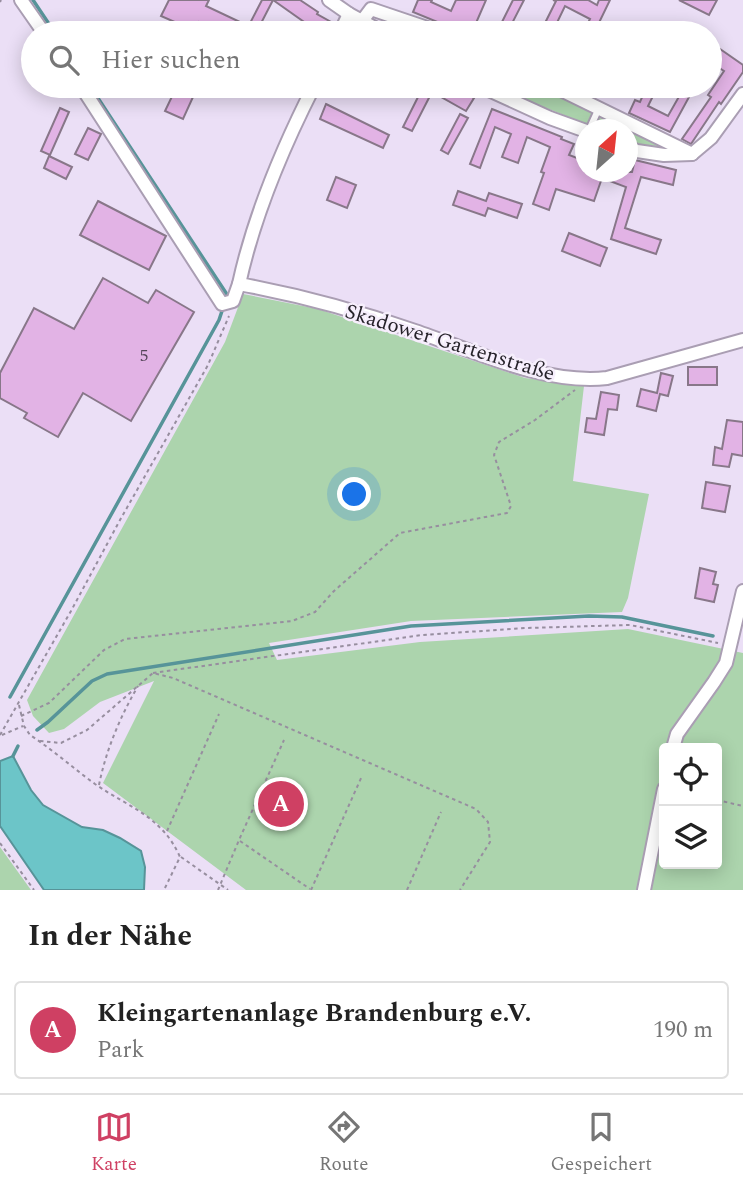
<!DOCTYPE html>
<html lang="de">
<head>
<meta charset="utf-8">
<style>
	body { margin:0; font-family:Spectral,serif; background:#f2f2f2; color:#222 }
	.controls { position:absolute; right:21px; bottom:21px; display:grid; overflow:hidden; border-radius:7px; box-shadow:0 4px 18px #0003 }
	.controls button { width:63px; height:63px; display:grid; place-items:center; padding:0; border:0; border-bottom:2px solid #e0e0e0; background:#fff; color:#222; font:35px sans-serif }
	.compass { position:absolute; left:575px; top:119px; width:63px; height:63px; border-radius:50%; background:#fff; box-shadow:0 4px 18px #0003; rotate:27deg }
	.you { position:absolute; left:355px; top:495px; width:24px; height:24px; margin:-18px; border:5px solid #fff; border-radius:50%; background:#1a73e8; box-shadow:0 0 0 10px #1a73e833 }
	.badge { display:grid; place-items:center; width:46px; height:46px; border-radius:50%; background:#cf4063; color:#fff; font-size:23px; font-weight:700 }
	.pin { position:absolute; translate:-50% -50%; border:4px solid #fff; box-shadow:0 2px 7px #0006 }
	.list { margin:0; padding:0; list-style:none }
	h2 { display:flex; justify-content:space-between; align-items:center; height:91px; margin:0; padding:0 28px; font-size:30px }
	h2 small { font-size:23px; font-weight:400; color:#767676 }
	.list li { display:grid; grid-template-columns:46px 1fr auto; gap:21px; align-items:center; box-sizing:border-box; height:98px; margin:0 14px 14px; padding:0 14px; border:2px solid #e0e0e0; border-radius:7px }
	.list b { display:block; font-size:26px; white-space:nowrap }
	.list p { margin:0; font-size:23px; white-space:nowrap; color:#767676 }
	.list em { font-size:23px; font-style:normal; color:#767676 }
	.icon { flex:none; width:38px; height:38px; fill:none; stroke:currentColor; stroke-width:2; stroke-linecap:round; stroke-linejoin:round }
	.map { position:relative; flex:none; width:743px; height:890px; overflow:hidden }
	.search { position:absolute; background:#fff; box-shadow:0 4px 18px #0003; left:21px; right:21px; top:21px; height:77px; display:flex; align-items:center; gap:18px; box-sizing:border-box; padding:0 24px; border-radius:38px; color:#767676; font-size:26px }
	.sheet { height:203px; background:#fff }
	nav { display:flex; justify-content:space-around; align-items:center; box-sizing:border-box; height:98px; border-top:2px solid #e0e0e0; background:#fff; font-size:19px; color:#767676 }
	nav a { display:grid; justify-items:center; gap:4px }
	nav .on { color:#cf4063 }
	.map>svg:first-child { display:block }
	.green { fill:#acd4ad; fill-rule:evenodd }
	.water { fill:#6cc5c8; stroke:#579499; stroke-width:2 }
	.lines { fill:none; stroke-linecap:round; stroke-linejoin:round }
	.stream { stroke:#579499; stroke-width:3.5 }
	.building { fill:#e2b3e5; stroke:#887789; stroke-width:2 }
	.service-casing { stroke:#aa9eb3; stroke-width:10 }
	.minor-casing { stroke:#aa9eb3; stroke-width:16 }
	.path { stroke:#978e9f; stroke-width:2; stroke-dasharray:3.5 3.5; stroke-linecap:butt }
	.service { stroke:#fff; stroke-width:6 }
	.minor { stroke:#fff; stroke-width:12 }
	.labels { text-anchor:middle; stroke-width:5; stroke-linejoin:round; paint-order:stroke }
	.number-label { font-size:18px; fill:#554659 }
	.street-label { font-size:21px; fill:#26222a; stroke:#f6eefc }
</style>
</head>
<body>
<div class="map">
<svg width="743" height="890" viewBox="0 0 743 890">
	<rect width="100%" height="100%" fill="#ebdff6"/>
	<g class="green">
		<path d="M491,86H545L670,147C656,149 641,145 628,140V130L599,129Z"/>
		<path d="M243,294L318,309L525,378L584,386L573,481L649,494L628,598L622,612L411,621L269,643L277,660L420,642L628,629L743,653V890H246L103,783L154,681L100,702L64,729L49,733L33,716L27,700L225,342ZM664,748H717V864H664Z"/>
		<polygon points="0,847 31,890 0,890"/>
	</g>
	<polygon class="water" points="13,756 31,790 43,805 82,827 103,830 120,838 141,851 145,867 144,890 44,890 0,826 0,761"/>
	<g class="lines">
		<g class="stream">
			<polyline points="33,0 55,33"/>
			<polyline points="90,86 228,296"/>
			<polyline points="10,697 219,320 222,311"/>
			<polyline points="37,730 48,722 92,681 107,674 411,626 589,616 622,617 713,636"/>
			<polyline points="13,756 18,746"/>
		</g>
	</g>
	<g class="building">
		<polygon points="169,0 209,0 206,6 240,22 235,33 224,33 199,22 195,31 161,16"/>
		<polygon points="262,0 300,0 318,12 317,14 333,23 327,33 311,33 314,29 273,0 256,33 247,29"/>
		<polygon points="418,0 432,0 431,2 451,11 456,0 486,0 476,23 497,32 513,0 524,0 507,33 464,33 413,12"/>
		<polygon points="553,0 588,0 597,5 599,0 610,0 594,33 583,33 590,19 565,6 552,33 540,33 556,1"/>
		<polygon points="679,0 717,0 709,15"/>
		<polygon points="710,42 743,65 743,72 721,104 719,102 691,144 682,139 711,97 708,95 724,71 710,62"/>
		<polygon points="177,86 198,86 183,119 165,111"/>
		<polygon points="420,86 452,86 474,98 466,111 432,92 412,131 403,127 423,87"/>
		<polygon points="647,86 658,86 648,106 668,116 685,86 695,86 670,132 629,113 635,100 640,102"/>
		<polygon points="326,104 389,135 383,148 320,119"/>
		<polygon points="60,108 69,112 50,155 41,151"/>
		<polygon points="492,109 562,137 561,139 574,144 569,155 585,161 585,172 632,172 635,160 676,170 673,185 641,177 625,228 661,240 656,254 611,239 626,187 602,178 594,201 556,189 549,210 533,204 544,173 541,172 550,147 527,137 518,163 502,157 511,134 495,127 480,168 470,164"/>
		<polygon points="460,114 468,118 448,154 441,150"/>
		<polygon points="88,128 101,134 88,160 75,154"/>
		<polygon points="49,156 72,167 66,179 44,168"/>
		<polygon points="336,177 356,185 347,208 327,200"/>
		<polygon points="458,191 486,201 489,193 522,204 517,218 488,208 485,216 453,205"/>
		<polygon points="98,201 166,236 149,270 80,235"/>
		<polygon points="569,233 607,248 600,266 562,251"/>
		<polygon points="103,278 148,303 156,290 194,312 131,421 83,393 58,437 24,418 27,413 0,398 0,373 34,308 74,329"/>
		<rect x="688" y="367" width="29" height="18"/>
		<polygon points="661,373 673,376 668,396 660,394 656,411 637,406 641,389 657,393"/>
		<polygon points="601,392 619,395 617,410 608,409 604,435 585,432 587,418 596,419"/>
		<polygon points="727,420 743,422 743,456 732,454 729,467 713,465 715,447 722,449"/>
		<polygon points="706,482 730,486 725,512 702,508"/>
		<polygon points="700,568 716,572 713,584 718,585 714,602 695,598"/>
	</g>
	<g class="lines">
		<defs>
			<polyline id="service" points="589,130 599,108"/>
			<g id="minor">
				<polyline points="21,0 44,33"/>
				<polyline points="329,0 349,14 384,33"/>
				<polyline points="362,21 371,9 442,33"/>
				<polyline points="340,33 349,14"/>
				<polyline points="81,86 222,304 233,301 239,284"/>
				<path d="M314,86C282,149 254,215 239,284C299,295 358,311 415,331C474,351 544,385 607,378L743,340"/>
				<polyline points="480,86 550,118 586,131"/>
				<polyline points="553,86 692,154"/>
				<polyline points="628,147 637,151 664,155 692,154 711,138 743,94"/>
				<polyline points="673,748 677,734 714,682 726,663 743,591"/>
				<polyline points="644,890 664,789"/>
			</g>
		</defs>
		<use href="#service" class="service-casing"/>
		<use href="#minor" class="minor-casing"/>
		<g class="path">
			<polyline points="0,2 1,0"/>
			<polyline points="153,673 422,635 526,628 630,625 718,643"/>
			<path d="M19,705L24,726L30,735C53,750 73,768 95,784C128,807 162,816 180,857L164,890"/>
			<polyline points="21,716 49,703 104,650 125,639 292,621 315,612 334,591 400,533 507,513 511,506 494,455 499,442 535,420 575,390"/>
			<polyline points="0,735 71,611 120,520 208,365 229,316"/>
			<polyline points="2,735 23,726"/>
			<polyline points="40,741 61,743 87,730 153,673 173,678 476,809 488,822 490,842 460,890"/>
			<path d="M99,785C106,750 120,717 138,686"/>
			<polyline points="717,800 743,806"/>
			<polyline points="167,831 219,714"/>
			<polyline points="240,841 310,889"/>
			<polyline points="0,843 34,890"/>
			<polyline points="181,857 228,890"/>
			<polyline points="218,890 239,840 284,740"/>
			<polyline points="311,890 362,776"/>
			<polyline points="407,890 441,812"/>
		</g>
		<use href="#service" class="service"/>
		<use href="#minor" class="minor"/>
	</g>
	<g class="labels">
		<g class="number-label">
			<text x="144" y="361">5</text>
		</g>
		<g class="street-label">
			<text transform="translate(450 342) rotate(17)" y="7">Skadower Gartenstraße</text>
		</g>
	</g>
</svg>
<div class="controls">
<button><svg class="icon" aria-label="locate" viewBox="0 0 24 24"><circle cx="12" cy="12" r="6"/><path d="M12 2v4M12 18v4M2 12h4M18 12h4"/></svg></button>
<button><svg class="icon" aria-label="layers" viewBox="0 0 24 24"><path d="M12 4l9 5-9 5-9-5zM3 14l9 5 9-5"/></svg></button>
</div>
<svg class="compass" viewBox="-18 -18 36 36"><path d="M0-13l5 13h-10z" fill="#e53935"/><path d="M0 13l5-13h-10z" fill="#767676"/></svg>
<div class="you"></div>
<div class="pin badge" style="left:281px;top:804px">A</div>
<div class="search"><svg class="icon" aria-label="search" viewBox="0 0 24 24"><circle cx="10" cy="10" r="6"/><path d="M15 15l6 6"/></svg>Hier suchen</div>
</div>
<section class="sheet">
<h2>In der Nähe<small></small></h2>
<ul class="list">
<li><span class="badge">A</span><div><b>Kleingartenanlage Brandenburg e.V.</b><p>Park</p></div><em>190 m</em></li>
</ul>
</section>
<nav>
<a class="on"><svg class="icon" aria-label="map" viewBox="0 0 24 24"><path d="M3 6l6-2 6 2 6-2v14l-6 2-6-2-6 2zM9 4v14M15 6v14"/></svg>Karte</a>
<a><svg class="icon" aria-label="directions" viewBox="0 0 24 24"><path d="M12 3l9 9-9 9-9-9zM9 14v-3h6M13 9l2 2-2 2"/></svg>Route</a>
<a><svg class="icon" aria-label="saved" viewBox="0 0 24 24"><path d="M7 4h10v16l-5-4-5 4z"/></svg>Gespeichert</a>
</nav>
</body>
</html>
